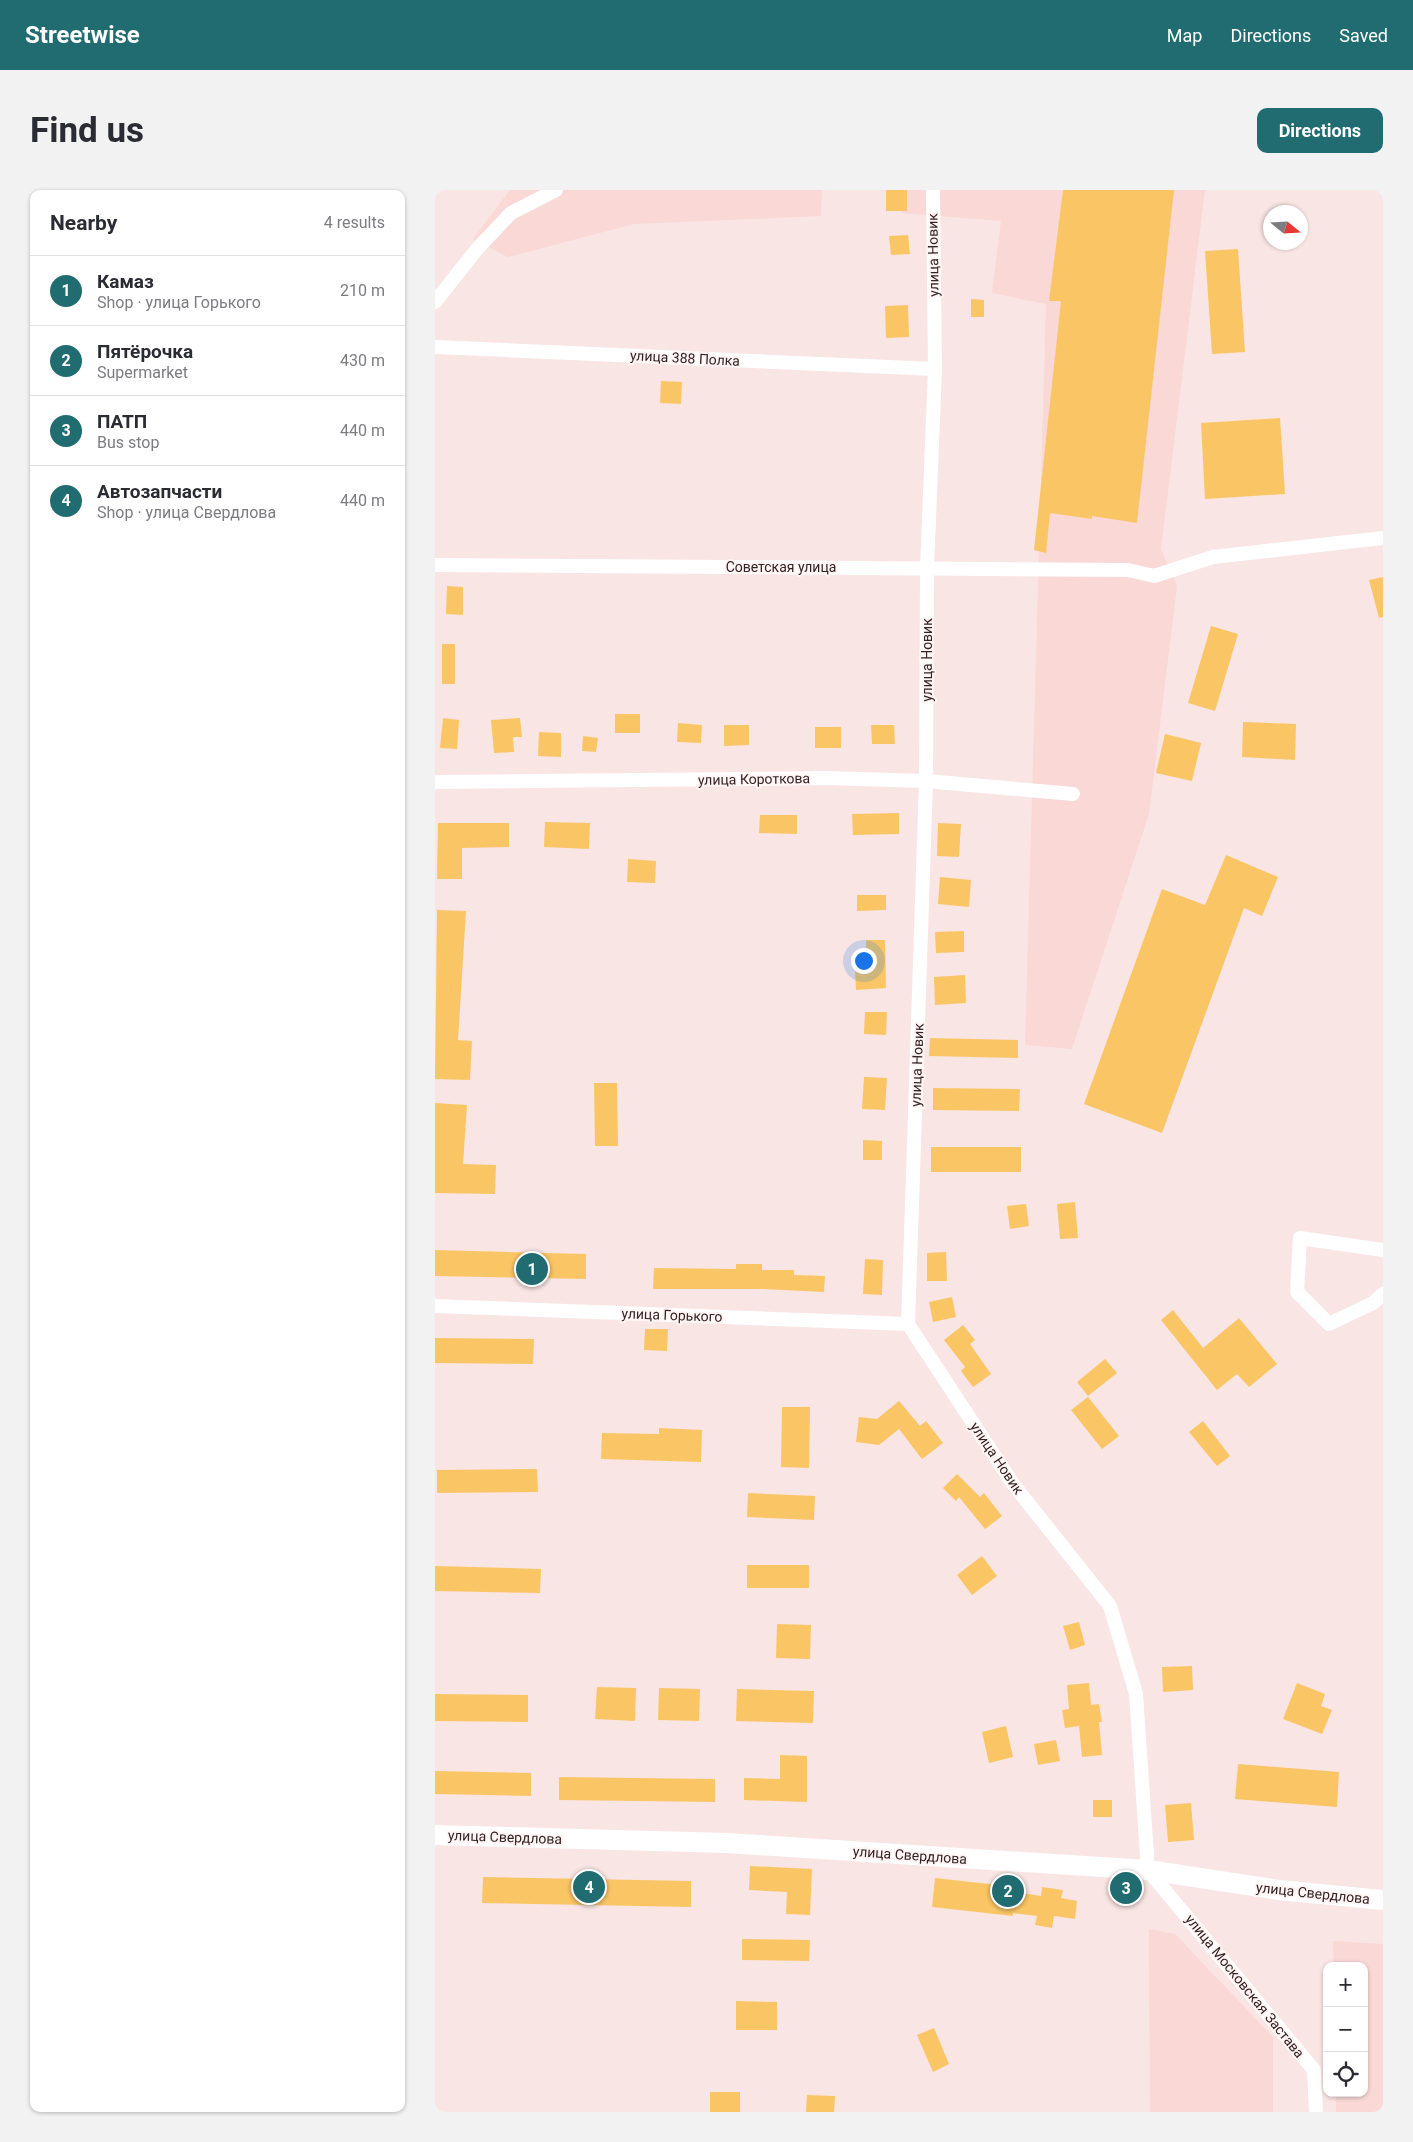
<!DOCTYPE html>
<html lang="en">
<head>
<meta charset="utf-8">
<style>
	body { margin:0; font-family:Roboto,sans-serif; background:#f2f2f3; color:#2b2b33 }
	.controls { position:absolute; right:15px; bottom:15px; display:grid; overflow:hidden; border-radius:10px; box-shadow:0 1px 4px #0004 }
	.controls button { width:45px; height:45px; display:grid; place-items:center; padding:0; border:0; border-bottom:1px solid #e1e1e2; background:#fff; color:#2b2b33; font:25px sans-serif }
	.compass { position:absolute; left:828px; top:15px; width:45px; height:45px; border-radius:50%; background:#fff; box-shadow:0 1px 4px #0004; rotate:108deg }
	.you { position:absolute; left:428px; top:770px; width:18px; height:18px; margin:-12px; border:4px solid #fff; border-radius:50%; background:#1a73e8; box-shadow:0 0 0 8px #1a73e833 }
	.badge { display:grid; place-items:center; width:32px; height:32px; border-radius:50%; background:#206c71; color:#fff; font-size:16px; font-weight:700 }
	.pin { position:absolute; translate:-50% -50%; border:2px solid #fff; box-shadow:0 1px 5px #0006 }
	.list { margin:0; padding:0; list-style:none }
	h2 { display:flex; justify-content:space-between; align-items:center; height:65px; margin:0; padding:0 20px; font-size:21px }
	h2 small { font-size:16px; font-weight:400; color:#7c7c81 }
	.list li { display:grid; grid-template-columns:32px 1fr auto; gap:15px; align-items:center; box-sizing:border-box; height:70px; padding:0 20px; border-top:1px solid #e1e1e2 }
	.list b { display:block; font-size:19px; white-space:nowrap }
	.list p { margin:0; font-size:16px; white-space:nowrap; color:#7c7c81 }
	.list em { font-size:16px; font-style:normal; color:#7c7c81 }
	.icon { flex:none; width:28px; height:28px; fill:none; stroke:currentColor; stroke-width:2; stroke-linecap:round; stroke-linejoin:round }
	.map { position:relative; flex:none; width:948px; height:1922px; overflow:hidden; border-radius:10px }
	header { display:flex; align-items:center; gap:30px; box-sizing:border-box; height:70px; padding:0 25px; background:#206c71; color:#fff }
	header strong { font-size:24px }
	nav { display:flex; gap:28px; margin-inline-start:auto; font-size:18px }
	.intro { display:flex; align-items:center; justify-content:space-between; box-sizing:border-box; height:120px; padding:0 30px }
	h1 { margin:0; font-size:35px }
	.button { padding:12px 22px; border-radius:10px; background:#206c71; color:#fff; font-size:18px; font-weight:700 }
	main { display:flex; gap:30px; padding:0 30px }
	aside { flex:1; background:#fff; border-radius:10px; box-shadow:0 1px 4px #0004 }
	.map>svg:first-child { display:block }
	.built { fill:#fad8d6 }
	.building { fill:#fac665 }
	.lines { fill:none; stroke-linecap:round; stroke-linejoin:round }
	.street { stroke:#fff; stroke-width:14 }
	.secondary { stroke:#fff; stroke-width:20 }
	.labels { text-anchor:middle; stroke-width:4; stroke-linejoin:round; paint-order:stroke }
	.street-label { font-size:14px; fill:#352323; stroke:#fff5f4 }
</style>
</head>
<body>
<header>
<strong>Streetwise</strong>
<nav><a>Map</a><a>Directions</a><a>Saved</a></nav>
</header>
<div class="intro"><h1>Find us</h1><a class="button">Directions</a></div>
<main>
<aside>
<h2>Nearby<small>4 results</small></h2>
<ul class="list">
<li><span class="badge">1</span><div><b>Камаз</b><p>Shop · улица Горького</p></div><em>210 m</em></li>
<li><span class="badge">2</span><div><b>Пятёрочка</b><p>Supermarket</p></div><em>430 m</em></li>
<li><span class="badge">3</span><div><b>ПАТП</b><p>Bus stop</p></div><em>440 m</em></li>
<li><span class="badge">4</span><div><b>Автозапчасти</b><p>Shop · улица Свердлова</p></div><em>440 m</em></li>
</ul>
</aside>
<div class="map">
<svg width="948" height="1922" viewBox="0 0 948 1922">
	<rect width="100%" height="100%" fill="#f9e5e4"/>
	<g class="built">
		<polygon points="75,0 387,0 386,26 199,34 73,67 38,49"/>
		<polygon points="468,0 770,0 726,359 742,396 714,624 637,859 590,855 611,114 557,103 566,31 466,23"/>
		<polygon points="714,1739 740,1744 838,1847 838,1922 715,1922"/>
		<polygon points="898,1751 948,1754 948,1922 901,1922 901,1903 929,1903 929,1776 899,1776"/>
	</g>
	<g class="building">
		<rect x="451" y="0" width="21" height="21"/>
		<polygon points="628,0 739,0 702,333 657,326 657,329 615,323 611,363 599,360 626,111 614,111"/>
		<polygon points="473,45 475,64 456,65 454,46"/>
		<polygon points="803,59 810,162 777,164 770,61"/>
		<polygon points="536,109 549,110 549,127 536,127"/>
		<polygon points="473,115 474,147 451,148 450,116"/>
		<polygon points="226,191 247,192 246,214 225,213"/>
		<polygon points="845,228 850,304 770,309 766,233"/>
		<polygon points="948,387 948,427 944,428 934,390"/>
		<polygon points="12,396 28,397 28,425 11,424"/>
		<polygon points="776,436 803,444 780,521 753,513"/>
		<rect x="7" y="454" width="13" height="40"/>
		<rect x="180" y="524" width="25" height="19"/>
		<polygon points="8,528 24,530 22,559 5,558"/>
		<polygon points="85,528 87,547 78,547 79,562 59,563 56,530"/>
		<polygon points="808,532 861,534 860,570 807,567"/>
		<polygon points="243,533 267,535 266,553 242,552"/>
		<polygon points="289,535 314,535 314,555 289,556"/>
		<polygon points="436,535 459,535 460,554 437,554"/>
		<rect x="380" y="537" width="26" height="21"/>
		<polygon points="104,542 126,543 126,567 103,566"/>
		<polygon points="730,544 766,553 757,591 721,583"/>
		<polygon points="148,546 163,548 161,562 147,561"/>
		<polygon points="464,623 464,644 418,645 417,624"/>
		<polygon points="325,625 362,625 362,644 324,643"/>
		<polygon points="110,632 155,633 154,659 109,657"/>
		<polygon points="3,633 74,633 74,657 27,658 27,689 2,689"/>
		<polygon points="503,633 526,634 524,667 502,666"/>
		<polygon points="791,665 843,687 827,726 809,718 727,943 649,914 727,699 770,715"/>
		<polygon points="193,669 221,671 220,693 192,692"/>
		<polygon points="505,687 536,690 534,717 503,714"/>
		<polygon points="422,705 451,705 451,720 422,721"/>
		<polygon points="2,720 31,721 23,850 37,851 35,890 0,889"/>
		<polygon points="529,741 529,762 501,763 500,742"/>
		<polygon points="431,750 450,750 451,798 421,800 420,779 431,778"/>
		<polygon points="530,785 531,813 500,815 499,787"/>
		<polygon points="430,822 452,822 451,845 429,844"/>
		<polygon points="495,848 583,850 583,868 494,866"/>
		<polygon points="429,887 452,888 450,920 427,919"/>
		<polygon points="159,893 182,893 183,956 160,956"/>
		<polygon points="498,898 585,899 584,921 498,920"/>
		<polygon points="0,913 32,915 28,974 61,975 60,1004 0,1003"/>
		<polygon points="428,950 447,951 447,970 428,970"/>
		<rect x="496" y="957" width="90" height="25"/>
		<polygon points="640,1012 643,1048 625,1049 622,1014"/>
		<polygon points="591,1014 594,1036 575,1039 572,1016"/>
		<polygon points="0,1060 151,1064 151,1089 0,1086"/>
		<polygon points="511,1062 512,1091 492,1091 492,1063"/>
		<polygon points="430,1069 448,1070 447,1105 428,1104"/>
		<polygon points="301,1074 327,1074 327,1080 359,1080 359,1085 390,1086 389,1102 327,1099 218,1099 219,1078 301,1079"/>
		<polygon points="517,1107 521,1127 498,1132 494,1112"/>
		<polygon points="738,1120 768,1158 804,1128 842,1174 814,1197 802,1184 782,1200 726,1130"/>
		<polygon points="528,1135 540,1150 535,1154 556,1184 538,1197 526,1181 530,1177 509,1150"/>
		<polygon points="210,1139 233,1139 232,1161 209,1160"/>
		<polygon points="0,1148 99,1149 98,1174 0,1173"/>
		<polygon points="670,1169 682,1183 653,1206 642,1192"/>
		<polygon points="653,1207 684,1246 667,1259 636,1220"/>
		<polygon points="464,1211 485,1236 491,1231 508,1253 487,1269 464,1239 444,1255 421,1252 424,1227 442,1229"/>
		<polygon points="347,1217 375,1217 374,1278 346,1277"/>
		<polygon points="768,1231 795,1266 782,1276 754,1242"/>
		<polygon points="224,1238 267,1240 266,1272 166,1269 167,1243 224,1244"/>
		<polygon points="102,1279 103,1302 2,1303 2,1280"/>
		<polygon points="522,1284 545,1307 549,1303 567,1326 550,1339 524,1307 521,1311 508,1298"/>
		<polygon points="313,1303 380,1306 379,1330 312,1327"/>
		<polygon points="547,1366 562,1386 537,1405 522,1385"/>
		<rect x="312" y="1375" width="62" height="23"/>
		<polygon points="0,1376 106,1379 105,1403 0,1401"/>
		<polygon points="644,1432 650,1455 635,1460 628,1436"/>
		<polygon points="342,1434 376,1435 375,1469 341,1468"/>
		<polygon points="757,1476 758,1500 728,1502 727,1477"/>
		<polygon points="654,1493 656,1515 664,1514 667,1532 664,1532 667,1565 647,1567 644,1536 630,1538 627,1520 634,1519 632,1495"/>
		<polygon points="862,1493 890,1504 886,1516 897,1520 887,1544 848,1529"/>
		<polygon points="162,1497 201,1498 200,1531 160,1529"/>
		<polygon points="224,1498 265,1499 264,1531 223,1530"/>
		<polygon points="302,1499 379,1501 378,1533 301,1531"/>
		<polygon points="0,1504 93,1505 93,1532 0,1531"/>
		<polygon points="571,1536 578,1567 554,1573 547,1542"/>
		<polygon points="621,1550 625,1571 603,1575 599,1554"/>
		<polygon points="345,1565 372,1566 372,1612 309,1610 309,1588 345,1589"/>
		<polygon points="803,1574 904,1582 902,1617 800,1609"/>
		<polygon points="0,1581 96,1583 96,1606 0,1604"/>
		<polygon points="124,1587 280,1589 280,1612 124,1610"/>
		<rect x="658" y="1610" width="19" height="17"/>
		<polygon points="756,1613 759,1650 733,1652 730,1615"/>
		<polygon points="315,1676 377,1679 375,1725 351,1724 352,1702 314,1700"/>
		<polygon points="48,1687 256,1691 256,1717 47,1713"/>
		<polygon points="500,1688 581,1697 581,1702 606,1706 607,1697 628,1700 626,1708 642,1711 640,1729 619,1726 617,1738 600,1735 602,1726 578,1723 578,1726 497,1717"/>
		<polygon points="307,1749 375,1750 374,1771 307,1770"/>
		<polygon points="301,1811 342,1812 342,1840 301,1840"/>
		<polygon points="499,1838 514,1874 498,1882 482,1845"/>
		<rect x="275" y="1902" width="30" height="20"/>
		<polygon points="372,1905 400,1906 399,1922 371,1922"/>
	</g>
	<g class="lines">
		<g class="street">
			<polyline points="498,0 500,179 492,378 491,591 473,1134 578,1294 675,1416 701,1504 713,1680 879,1880 881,1922"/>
			<polyline points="0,112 42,59 76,23 121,0"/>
			<polyline points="0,157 500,179"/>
			<polyline points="0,375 693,380 719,386 778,367 948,348"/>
			<polyline points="0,592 390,588 491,591 638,604"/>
			<polyline points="948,1060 865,1048 862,1102 894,1134 938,1113 948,1104"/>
			<polyline points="0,1116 473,1134"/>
		</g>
		<polyline class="secondary" points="0,1645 292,1653 713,1680 844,1700 948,1710"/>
	</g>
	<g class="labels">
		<g class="street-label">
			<text transform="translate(498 65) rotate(-91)" y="5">улица Новик</text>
			<text transform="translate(250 168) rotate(3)" y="5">улица 388 Полка</text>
			<text x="346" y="382">Советская улица</text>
			<text transform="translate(492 470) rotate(-90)" y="5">улица Новик</text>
			<text transform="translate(319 589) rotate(-1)" y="5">улица Короткова</text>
			<text transform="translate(482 875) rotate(-88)" y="5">улица Новик</text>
			<text transform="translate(237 1125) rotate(2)" y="5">улица Горького</text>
			<text transform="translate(562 1268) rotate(56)" y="5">улица Новик</text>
			<text transform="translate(70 1647) rotate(2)" y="5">улица Свердлова</text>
			<text transform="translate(475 1665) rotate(4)" y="5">улица Свердлова</text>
			<text transform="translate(878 1703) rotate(6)" y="5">улица Свердлова</text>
			<text transform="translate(810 1796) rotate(51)" y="5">улица Московская Застава</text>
		</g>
	</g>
</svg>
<div class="controls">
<button>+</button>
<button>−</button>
<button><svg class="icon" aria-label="locate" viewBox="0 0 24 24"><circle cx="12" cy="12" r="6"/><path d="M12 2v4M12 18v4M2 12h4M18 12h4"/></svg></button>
</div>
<svg class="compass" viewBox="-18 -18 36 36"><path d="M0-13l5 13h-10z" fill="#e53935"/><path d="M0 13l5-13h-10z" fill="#7c7c81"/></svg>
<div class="you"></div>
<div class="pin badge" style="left:97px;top:1079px">1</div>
<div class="pin badge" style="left:573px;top:1701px">2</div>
<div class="pin badge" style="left:691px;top:1698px">3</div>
<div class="pin badge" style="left:154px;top:1697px">4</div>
</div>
</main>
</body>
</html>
